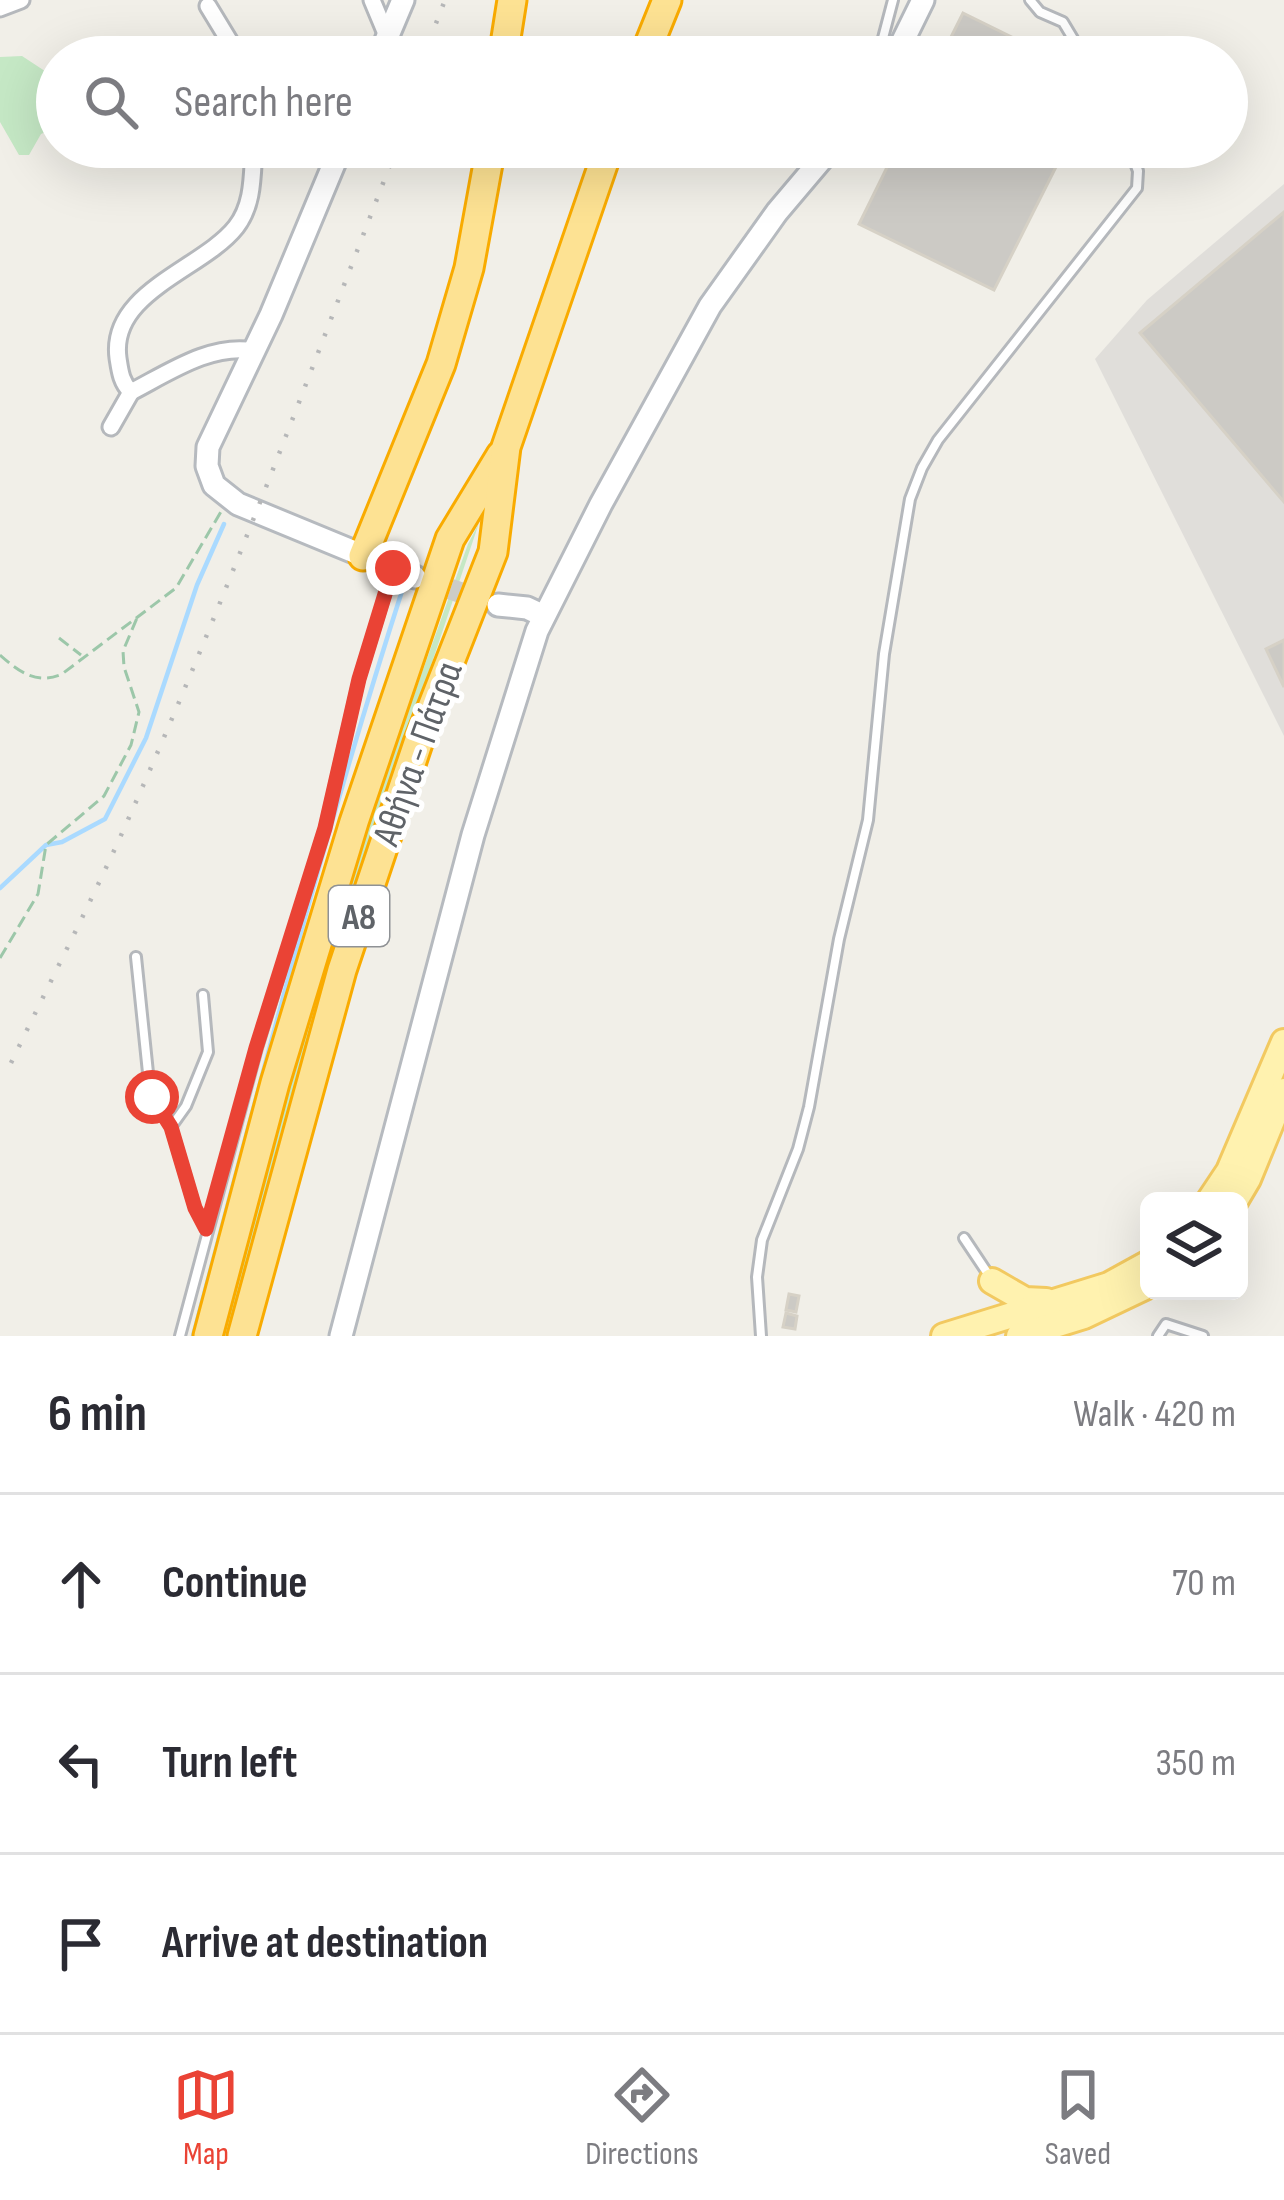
<!DOCTYPE html>
<html lang="en">
<head>
<meta charset="utf-8">
<style>
	body { margin:0; font-family:"Sofia Sans Condensed",sans-serif; background:#f2f2f3; color:#2b2b33 }
	.controls { position:absolute; right:36px; bottom:36px; display:grid; overflow:hidden; border-radius:18px; box-shadow:0 12px 48px #0002 }
	.controls button { width:108px; height:108px; display:grid; place-items:center; padding:0; border:0; border-bottom:3px solid #e1e1e2; background:#fff; color:#2b2b33; font:60px sans-serif }
	.stop { position:absolute; width:36px; height:36px; margin:-27px; border:9px solid #ea4335; border-radius:50%; background:#fff }
	.stop.end { background:#ea4335; border-color:#fff; box-shadow:0 3px 12px #0008 }
	.list { margin:0; padding:0; list-style:none }
	h2 { display:flex; justify-content:space-between; align-items:center; height:156px; margin:0; padding:0 48px; font-size:51px }
	h2 small { font-size:39px; font-weight:400; color:#7c7c81 }
	.list li { display:grid; grid-template-columns:78px 1fr auto; gap:36px; align-items:center; box-sizing:border-box; height:180px; padding:0 48px; border-top:3px solid #e1e1e2 }
	.list b { display:block; font-size:45px; white-space:nowrap }
	.list em { font-size:39px; font-style:normal; color:#7c7c81 }
	.icon { flex:none; width:66px; height:66px; fill:none; stroke:currentColor; stroke-width:2; stroke-linecap:round; stroke-linejoin:round }
	.map { position:relative; flex:none; width:1284px; height:1336px; overflow:hidden }
	.search { position:absolute; background:#fff; box-shadow:0 12px 48px #0002; left:36px; right:36px; top:36px; height:132px; display:flex; align-items:center; gap:30px; box-sizing:border-box; padding:0 42px; border-radius:66px; color:#7c7c81; font-size:45px }
	.sheet { height:696px; background:#fff }
	nav { display:flex; justify-content:space-around; align-items:center; box-sizing:border-box; height:168px; border-top:3px solid #e1e1e2; background:#fff; font-size:33px; color:#7c7c81 }
	nav a { display:grid; justify-items:center; gap:6px }
	nav .on { color:#ea4335 }
	.map>svg:first-child { display:block }
	.industrial { fill:#e0deda }
	.green { fill:#c5e8c5 }
	.lines { fill:none; stroke-linecap:round; stroke-linejoin:round }
	.stream { stroke:#aadaff; stroke-width:4.5 }
	.building { fill:#cccac5; stroke:#d6d1c6; stroke-width:3 }
	.secondary-tunnel { stroke:#ccccc8; stroke-width:21; stroke-dasharray:21 10; stroke-linecap:butt }
	.lane-casing { stroke:#b5b8bc; stroke-width:14 }
	.street-casing { stroke:#b5b8bc; stroke-width:21 }
	.secondary-casing { stroke:#b6babf; stroke-width:27 }
	.primary-casing { stroke:#f2c960; stroke-width:30 }
	.highway-casing { stroke:#f9ab00; stroke-width:33 }
	.path { stroke:#9cc7a9; stroke-width:3; stroke-dasharray:12 6; stroke-linecap:butt }
	.lane { stroke:#fff; stroke-width:8 }
	.street { stroke:#fff; stroke-width:15 }
	.secondary { stroke:#fff; stroke-width:21 }
	.primary { stroke:#fff2af; stroke-width:24 }
	.highway { stroke:#fde293; stroke-width:27 }
	.rail { stroke:#b6b7b8; stroke-width:4.5; stroke-dasharray:3 15; stroke-linecap:butt }
	.route { stroke:#ea4335; stroke-width:15 }
	.labels { text-anchor:middle; stroke-width:10; stroke-linejoin:round; paint-order:stroke }
	.shield { fill:#fff; stroke:#8f9295; stroke-width:3 }
	.shield-label { font-size:36px; font-weight:bold; fill:#5f6368 }
	.street-label { font-size:39px; fill:#5f6368; stroke:#fff }
</style>
</head>
<body>
<div class="map">
<svg width="1284" height="1336" viewBox="0 0 1284 1336">
	<rect width="100%" height="100%" fill="#f1efe8"/>
	<polygon class="industrial" points="1284,184 1284,736 1095,359 1147,300"/>
	<g class="green">
		<polygon points="22,56 57,79 57,127 41,134 29,155 19,155 0,122 0,57"/>
		<polygon points="479,523 329,968 229,1336 221,1336 288,1086 364,835 468,544"/>
	</g>
	<g class="lines">
		<g class="stream">
			<polyline points="0,888 46,845 62,842 105,819 146,738 197,585 224,524"/>
			<path d="M193,1336C259,1087 323,837 402,591"/>
		</g>
	</g>
	<g class="building">
		<polygon points="963,13 1052,57 941,57"/>
		<polygon points="897,147 1066,147 994,290 859,224"/>
		<polygon points="1284,212 1284,502 1140,333"/>
		<polygon points="1284,640 1284,687 1266,649"/>
		<polygon points="789,1294 799,1296 796,1312 786,1310"/>
		<polygon points="786,1313 797,1316 795,1329 783,1327"/>
	</g>
	<g class="lines">
		<polyline class="secondary-tunnel" points="421,579 488,602"/>
		<defs>
			<g id="lane">
				<polyline points="1030,0 1040,12 1063,22 1084,57"/>
				<polyline points="878,57 893,0"/>
				<polyline points="136,957 150,1092 171,1127 195,1208 206,1228"/>
				<polyline points="171,1127 186,1106 208,1052 203,995"/>
				<polyline points="964,1238 990,1277"/>
				<polyline points="180,1336 257,1048 325,828 359,679 393,569"/>
				<polyline points="761,1336 757,1277 762,1240 798,1149 809,1107 839,939 868,820 884,654 910,499 922,468 938,440 1137,188 1138,171 1129,147"/>
				<polyline points="1158,1336 1166,1324 1203,1336"/>
			</g>
			<g id="street">
				<polyline points="372,0 387,36"/>
				<polyline points="208,6 239,57"/>
				<polyline points="0,8 21,0"/>
				<path d="M131,392C168,373 211,343 254,351"/>
				<path d="M111,427L131,392C121,382 120,371 118,358C109,292 203,269 236,227C254,204 252,174 254,147"/>
			</g>
			<g id="secondary">
				<polyline points="379,57 403,0"/>
				<polyline points="895,57 923,0"/>
				<polyline points="341,147 271,315 208,447 207,466 214,485 238,504 415,577"/>
				<polyline points="498,605 527,608 544,616"/>
				<polyline points="341,1336 473,835 537,631 601,504 710,306 777,212 832,147"/>
			</g>
			<g id="primary">
				<polyline points="1209,1201 1229,1171 1284,1042"/>
				<polyline points="1235,1201 1248,1179 1284,1091"/>
				<polyline points="992,1281 1025,1300 1046,1301"/>
				<polyline points="944,1336 1109,1285 1149,1263"/>
				<polyline points="1019,1336 1084,1316 1149,1285"/>
			</g>
			<g id="highway">
				<polyline points="503,57 512,0"/>
				<polyline points="644,57 667,0"/>
				<polyline points="363,556 441,364 469,268 491,147"/>
				<polyline points="208,1336 275,1083 354,822 450,539 501,455"/>
				<polyline points="242,1336 342,970 418,743 493,552 506,447 609,147"/>
			</g>
		</defs>
		<use href="#lane" class="lane-casing"/>
		<use href="#street" class="street-casing"/>
		<use href="#secondary" class="secondary-casing"/>
		<use href="#primary" class="primary-casing"/>
		<use href="#highway" class="highway-casing"/>
		<g class="path">
			<polyline points="59,638 81,655"/>
			<path d="M0,655C19,672 37,685 62,674L176,588L222,510"/>
			<polyline points="0,958 38,894 46,845 104,796 131,745 139,712 124,667 123,651 137,618"/>
		</g>
		<use href="#lane" class="lane"/>
		<use href="#street" class="street"/>
		<use href="#secondary" class="secondary"/>
		<use href="#primary" class="primary"/>
		<use href="#highway" class="highway"/>
		<g class="rail">
			<polyline points="423,57 445,0"/>
			<path d="M11,1063C46,990 84,916 118,842C221,614 307,380 397,147"/>
		</g>
	</g>
	<g class="lines">
		<polyline class="route" points="152,1097 171,1127 195,1208 206,1229 256,1048 325,828 359,679 393,568"/>
	</g>
	<g class="labels">
		<rect class="shield" x="329" y="886" width="60" height="60" rx="9"/>
		<g class="shield-label">
			<text x="359" y="929">Α8</text>
		</g>
		<g class="street-label">
			<text transform="translate(416 753) rotate(-70)" y="14">Αθήνα - Πάτρα</text>
		</g>
	</g>
</svg>
<div class="controls">
<button><svg class="icon" aria-label="layers" viewBox="0 0 24 24"><path d="M12 4l9 5-9 5-9-5zM3 14l9 5 9-5"/></svg></button>
</div>
<div class="stop" style="left:152px;top:1097px"></div>
<div class="stop end" style="left:393px;top:568px"></div>
<div class="search"><svg class="icon" aria-label="search" viewBox="0 0 24 24"><circle cx="10" cy="10" r="6"/><path d="M15 15l6 6"/></svg>Search here</div>
</div>
<section class="sheet">
<h2>6 min<small>Walk · 420 m</small></h2>
<ul class="list">
<li><svg class="icon" aria-label="ahead" viewBox="0 0 24 24"><path d="M12 20V5M6 11l6-6 6 6"/></svg><div><b>Continue</b></div><em>70 m</em></li>
<li><svg class="icon" aria-label="left" viewBox="0 0 24 24"><path d="M17 20v-9H6M10 6l-5 5 5 5"/></svg><div><b>Turn left</b></div><em>350 m</em></li>
<li><svg class="icon" aria-label="arrive" viewBox="0 0 24 24"><path d="M6 21V4h12l-3 4 3 4H6"/></svg><div><b>Arrive at destination</b></div></li>
</ul>
</section>
<nav>
<a class="on"><svg class="icon" aria-label="map" viewBox="0 0 24 24"><path d="M3 6l6-2 6 2 6-2v14l-6 2-6-2-6 2zM9 4v14M15 6v14"/></svg>Map</a>
<a><svg class="icon" aria-label="directions" viewBox="0 0 24 24"><path d="M12 3l9 9-9 9-9-9zM9 14v-3h6M13 9l2 2-2 2"/></svg>Directions</a>
<a><svg class="icon" aria-label="saved" viewBox="0 0 24 24"><path d="M7 4h10v16l-5-4-5 4z"/></svg>Saved</a>
</nav>
</body>
</html>
